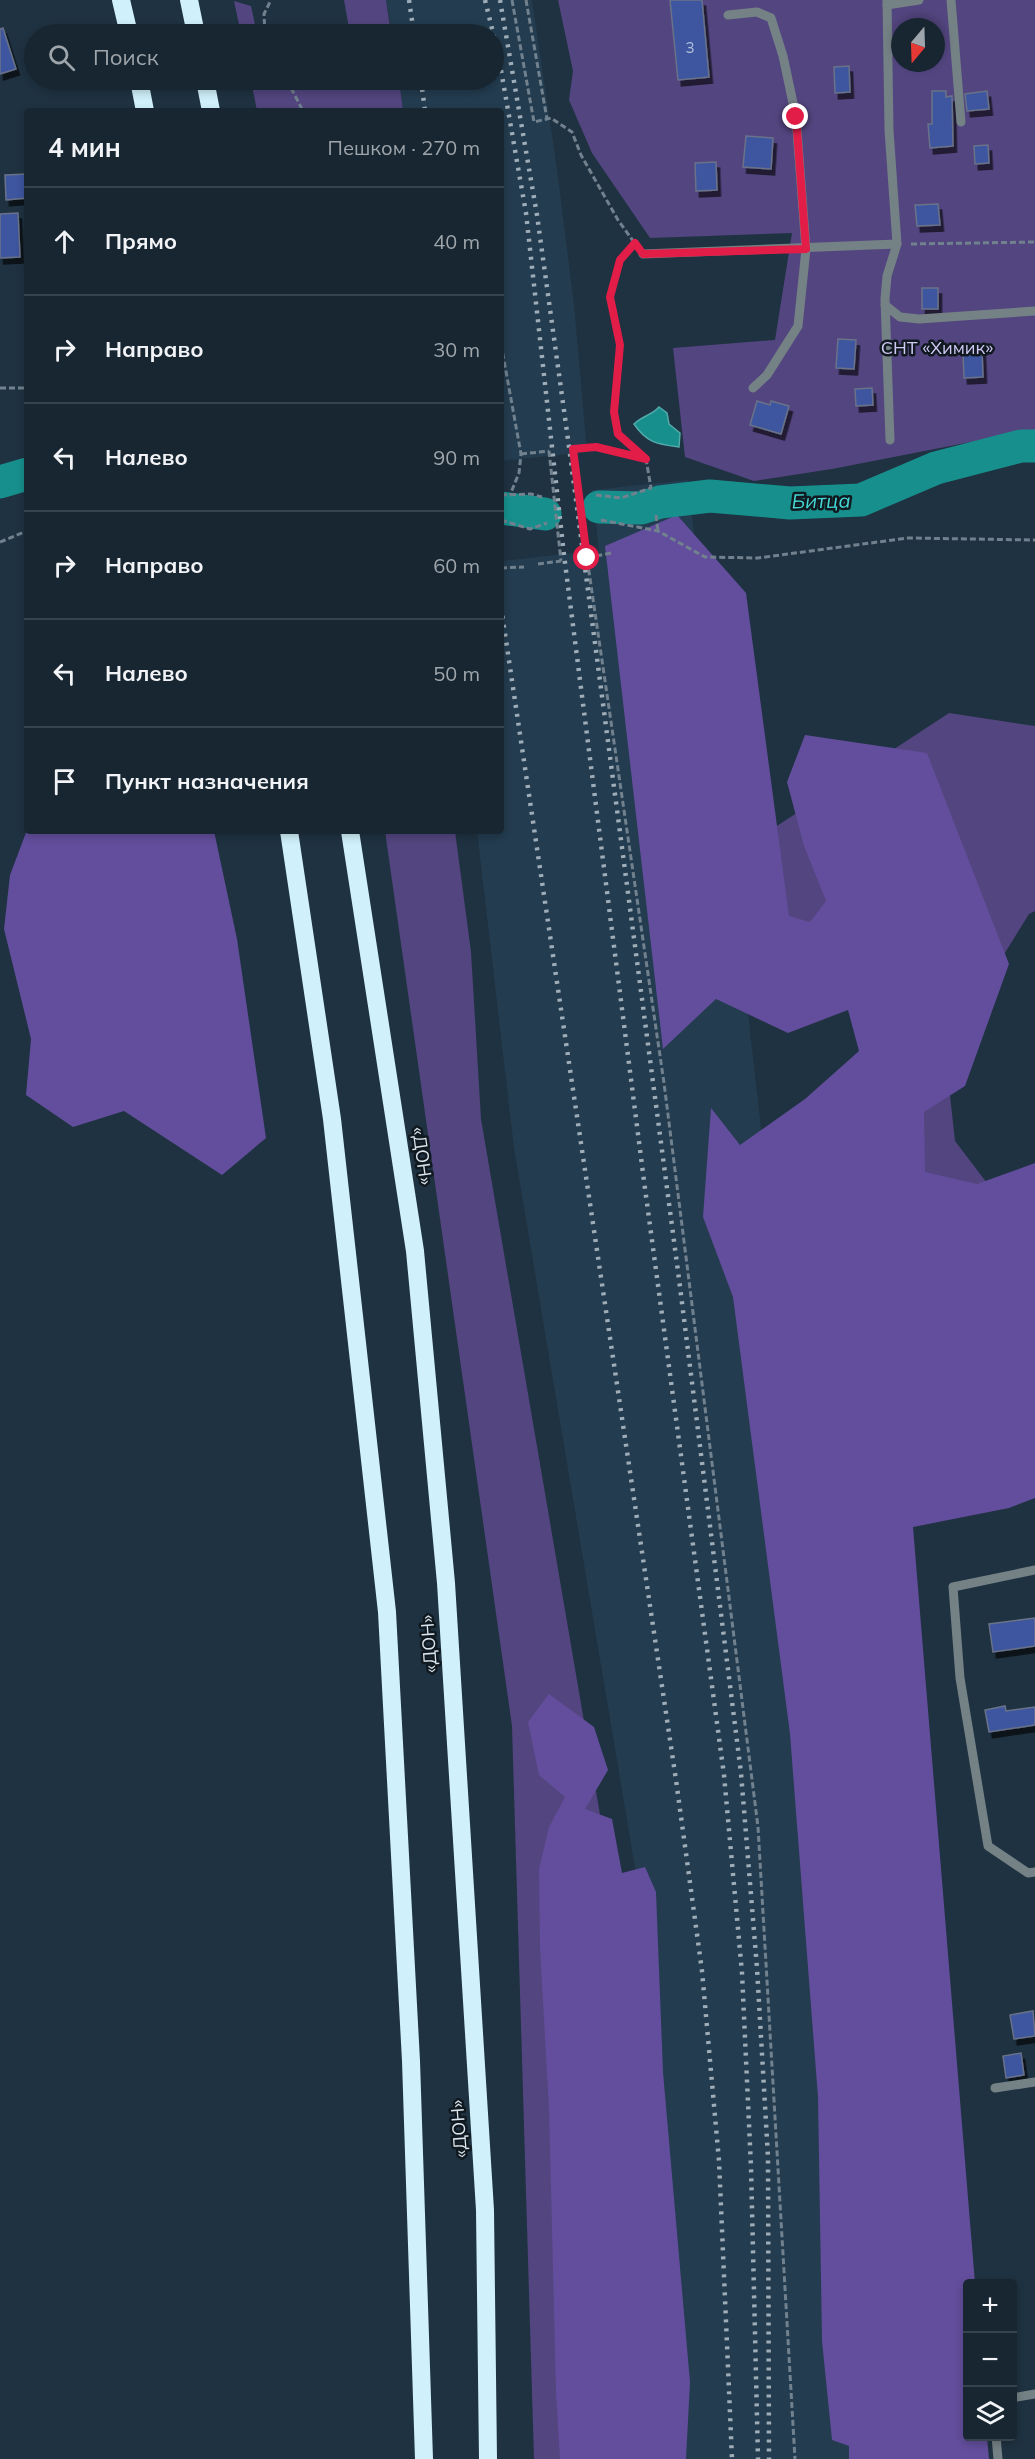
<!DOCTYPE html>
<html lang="ru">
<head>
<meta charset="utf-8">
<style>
	body { margin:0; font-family:Mulish,sans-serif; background:#24323d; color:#f1f3f6 }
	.controls { position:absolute; right:18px; bottom:18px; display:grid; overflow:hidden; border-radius:6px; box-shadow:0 3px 9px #0003 }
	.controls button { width:54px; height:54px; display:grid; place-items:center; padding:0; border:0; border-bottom:2px solid #36434d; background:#172631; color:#f1f3f6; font:30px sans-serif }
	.compass { position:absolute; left:891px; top:18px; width:54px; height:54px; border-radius:50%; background:#172631; box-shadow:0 3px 9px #0003; rotate:199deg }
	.stop { position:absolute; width:18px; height:18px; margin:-14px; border:4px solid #e11d48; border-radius:50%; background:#fff }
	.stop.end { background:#e11d48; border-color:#fff; box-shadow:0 2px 6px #0008 }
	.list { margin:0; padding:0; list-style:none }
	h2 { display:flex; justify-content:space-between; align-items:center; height:78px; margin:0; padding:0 24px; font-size:26px }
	h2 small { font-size:20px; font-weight:400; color:#9ea5ab }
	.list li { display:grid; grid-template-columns:39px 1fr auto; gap:18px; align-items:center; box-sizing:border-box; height:108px; padding:0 24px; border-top:2px solid #36434d }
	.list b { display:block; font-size:22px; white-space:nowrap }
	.list em { font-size:20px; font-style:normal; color:#9ea5ab }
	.icon { flex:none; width:33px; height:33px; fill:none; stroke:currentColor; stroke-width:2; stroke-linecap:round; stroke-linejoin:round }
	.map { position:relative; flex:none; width:1035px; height:2459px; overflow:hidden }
	.search { position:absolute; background:#172631; box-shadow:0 3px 9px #0003; left:24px; top:24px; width:480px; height:66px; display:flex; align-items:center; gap:15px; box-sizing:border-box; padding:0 21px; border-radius:33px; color:#9ea5ab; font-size:22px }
	.panel { position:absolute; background:#172631; box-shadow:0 3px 9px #0003; left:24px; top:108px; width:480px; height:726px; border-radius:6px }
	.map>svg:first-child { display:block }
	.built { fill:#233c4f }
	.green { fill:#53457f; fill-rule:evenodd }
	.forest { fill:#624e9c }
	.water { fill:#17908d; stroke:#52aaaa; stroke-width:1.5 }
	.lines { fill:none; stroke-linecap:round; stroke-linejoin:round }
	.river { stroke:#17908d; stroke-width:33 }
	.building { fill:#3d569f; stroke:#697288; stroke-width:1.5; filter:url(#shadow) }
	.path { stroke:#71818e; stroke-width:3; stroke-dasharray:6 3; stroke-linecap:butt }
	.lane { stroke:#748185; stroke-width:9 }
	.highway { stroke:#d0f1fb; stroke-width:18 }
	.rail { stroke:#9fadb8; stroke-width:4.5; stroke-dasharray:3 6; stroke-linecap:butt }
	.path-bridge { stroke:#71818e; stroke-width:3; stroke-dasharray:6 3; stroke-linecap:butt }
	.route { stroke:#e11d48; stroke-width:8 }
	.labels { text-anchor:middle; stroke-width:5; stroke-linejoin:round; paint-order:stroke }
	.number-label { font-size:15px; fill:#b3c2db }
	.park-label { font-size:18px; fill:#d0c9f5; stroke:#111920 }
	.street-label { font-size:18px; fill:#dae6ef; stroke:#111920 }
	.water-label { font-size:20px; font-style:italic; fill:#44d7d3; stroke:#111920 }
</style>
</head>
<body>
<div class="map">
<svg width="1035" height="2459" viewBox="0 0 1035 2459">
	<defs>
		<filter id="shadow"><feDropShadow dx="3.5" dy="6" stdDeviation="0" flood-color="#0009"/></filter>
	</defs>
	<rect width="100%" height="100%" fill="#1f3241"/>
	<g class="built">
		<polygon points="386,0 532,0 557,169 574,304 587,452 501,461 501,111 403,111 399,80 494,80 494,34 392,34"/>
		<polygon points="688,480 832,1759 878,2459 661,2459 651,1963 514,1148 477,831 501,831 501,561 599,550 592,490"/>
	</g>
	<g class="green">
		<polygon points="344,0 386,0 391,34 350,34"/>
		<path d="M558,0H1035V439L1017,433L832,469L754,481L685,457L673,348L775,340L792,233L650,238L592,153L569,100L573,71ZM900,27H936V63H900Z"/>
		<polygon points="234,1 251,6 257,34 241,34"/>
		<polygon points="251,80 399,80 403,111 257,111"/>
		<polygon points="949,713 1035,726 1035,911 1029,914 945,1050 955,1141 1035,1246 1006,1473 878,1029 722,862"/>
		<polygon points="385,831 455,831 471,952 481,1119 624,1955 638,2459 534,2459 512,1726"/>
	</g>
	<g class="forest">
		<polygon points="677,515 746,593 789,916 810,922 826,901 804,846 787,782 805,735 927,753 1009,964 965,1086 924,1112 925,1172 977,1184 1035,1163 1035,1498 1009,1508 913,1527 975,2283 968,2284 968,2436 987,2437 989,2459 849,2459 849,2446 832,2440 822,2341 818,2097 790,1734 733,1297 703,1217 711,1108 740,1145 805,1099 859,1051 848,1010 788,1033 716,999 663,1049 605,546"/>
		<polygon points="27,830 214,831 237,939 266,1138 222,1175 124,1111 73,1127 26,1095 31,1039 4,929 10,875"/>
		<polygon points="549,1694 594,1727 608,1770 585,1809 612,1819 622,1873 645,1867 656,1892 663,2072 690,2382 686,2459 560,2459 556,2392 549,2108 540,1948 539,1869 549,1827 565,1797 539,1775 528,1722"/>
	</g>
	<path class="water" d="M659,407L667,413L669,424L680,433L679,447C657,444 647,443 634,424C642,416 652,415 659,407Z"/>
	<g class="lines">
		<g class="river">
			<polyline points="0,482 27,474"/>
			<polyline points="599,507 641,508 660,502 710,496 790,503 861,500 936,468 1021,446 1035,446"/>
			<polyline points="501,508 545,514"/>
		</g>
	</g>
	<g class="building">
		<polygon points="670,0 702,0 709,77 678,80"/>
		<polygon points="3,28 16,69 0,74 0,29"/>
		<polygon points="849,66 850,92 835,93 834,67"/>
		<polygon points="932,91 946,91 946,97 952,96 953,146 930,148 928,124 932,124"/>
		<polygon points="987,91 989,109 967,111 965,94"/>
		<polygon points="746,136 773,138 771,169 743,167"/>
		<polygon points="988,145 989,163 975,164 974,146"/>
		<polygon points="716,162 717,190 696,191 695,163"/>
		<polygon points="27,174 27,198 6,200 5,175"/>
		<polygon points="938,204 940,225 917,226 915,205"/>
		<polygon points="18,213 20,257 0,258 0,214"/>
		<rect x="922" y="288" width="16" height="21"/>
		<polygon points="838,339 856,340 854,369 836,368"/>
		<polygon points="982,351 983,377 964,378 963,352"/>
		<polygon points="872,388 873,405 856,406 855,389"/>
		<polygon points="757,401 770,405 771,401 789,406 781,434 750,425"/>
		<polygon points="1035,1618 1035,1646 993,1652 989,1624"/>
		<polygon points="1005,1706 1006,1711 1035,1707 1035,1725 989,1732 985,1710"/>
		<polygon points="1033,2011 1035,2036 1014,2039 1010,2015"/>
		<polygon points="1021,2053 1024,2075 1006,2078 1003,2056"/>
	</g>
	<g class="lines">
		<g class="path">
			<polyline points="512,0 534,122 551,118 572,132 581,155 618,220 636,245"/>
			<polyline points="526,0 547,119"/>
			<polyline points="265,34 264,14 271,0"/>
			<polyline points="287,80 303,111"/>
			<polyline points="501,156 502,155"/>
			<polyline points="911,244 1035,242"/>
			<polyline points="501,344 521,454 519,473 510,495"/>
			<polyline points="0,388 27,388"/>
			<polyline points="573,449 595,447 642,458"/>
			<polyline points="521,454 549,451"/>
			<polyline points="501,495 531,494 542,497"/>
			<polyline points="596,495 621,498 651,488 646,459 618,434 614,412 620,345 610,297 620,260 630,249"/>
			<polyline points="656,515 658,531"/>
			<polyline points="501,520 530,529 547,523"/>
			<polyline points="601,520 658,531 705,557 758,558 908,538 1035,540"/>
			<polyline points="0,542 27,531"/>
			<polyline points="611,553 587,558 664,1083 758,1827 795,2459"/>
			<polyline points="538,564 561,561"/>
			<polyline points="501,568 524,567"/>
		</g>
		<g class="lane">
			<polyline points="887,0 889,130 897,244 887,276 885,299 890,440"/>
			<polyline points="951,0 961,122"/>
			<polyline points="887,5 919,0"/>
			<polyline points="728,15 757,12 771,18 783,56 796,117 806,249 798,326 767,375 753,388"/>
			<polyline points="643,254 897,244"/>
			<polyline points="885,305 900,317 919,319 1035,311"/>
			<polyline points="1035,1570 953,1587 960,1678 988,1846 1028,1873 1035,1872"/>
			<polyline points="995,2088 1035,2082"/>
			<polyline points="1012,2398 1035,2394"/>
			<polyline points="996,2436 998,2459"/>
		</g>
		<g class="highway">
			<polyline points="121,0 129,34"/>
			<polyline points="189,0 196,34"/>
			<polyline points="139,80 145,111"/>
			<polyline points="205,80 211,111"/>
			<polyline points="289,831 332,1119 387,1612 411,2061 424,2459"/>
			<polyline points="350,831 415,1251 446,1583 485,2210 488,2459"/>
		</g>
		<g class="rail">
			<polyline points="409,0 414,34"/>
			<polyline points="485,0 498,53 526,213 564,555 644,1181 724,1775 742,1973 751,2167 758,2459"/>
			<polyline points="500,0 537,215 570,454 679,1279 741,1773 757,1968 768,2157 769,2459"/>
			<polyline points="421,80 425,111"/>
			<polyline points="501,607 676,1780 702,1971 719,2161 732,2459"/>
		</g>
		<g class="path-bridge">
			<polyline points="573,449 587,558"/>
			<polyline points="549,451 561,561"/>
		</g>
	</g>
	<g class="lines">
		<polyline class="route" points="587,558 573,449 596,447 646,459 618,434 614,412 620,345 610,297 620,260 635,243 643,254 806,249 796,117"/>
	</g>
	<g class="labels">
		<g class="number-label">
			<text x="690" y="53">3</text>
		</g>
		<g class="park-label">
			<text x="937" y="354">СНТ «Химик»</text>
		</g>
		<g class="street-label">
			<text transform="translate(422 1156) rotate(82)" y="6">«ДОН»</text>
			<text transform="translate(429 1644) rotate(-94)" y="6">«ДОН»</text>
			<text transform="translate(459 2129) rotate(-94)" y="6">«ДОН»</text>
		</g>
		<g class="water-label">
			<text transform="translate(821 501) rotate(-1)" y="7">Битца</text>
		</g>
	</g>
</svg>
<div class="controls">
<button>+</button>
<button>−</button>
<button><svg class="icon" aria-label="layers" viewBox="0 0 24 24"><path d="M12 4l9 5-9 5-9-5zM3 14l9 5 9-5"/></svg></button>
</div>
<svg class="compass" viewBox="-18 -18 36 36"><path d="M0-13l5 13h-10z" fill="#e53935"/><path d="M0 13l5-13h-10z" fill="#9ea5ab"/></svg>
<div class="stop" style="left:587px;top:558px"></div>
<div class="stop end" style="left:796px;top:117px"></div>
<div class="search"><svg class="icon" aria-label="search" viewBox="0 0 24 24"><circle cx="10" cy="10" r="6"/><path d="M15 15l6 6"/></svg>Поиск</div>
<section class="panel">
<h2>4 мин<small>Пешком · 270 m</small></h2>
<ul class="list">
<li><svg class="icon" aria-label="ahead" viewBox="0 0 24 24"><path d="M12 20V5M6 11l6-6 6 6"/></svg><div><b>Прямо</b></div><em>40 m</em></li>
<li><svg class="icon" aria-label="right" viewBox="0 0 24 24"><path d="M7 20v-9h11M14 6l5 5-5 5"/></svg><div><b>Направо</b></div><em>30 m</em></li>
<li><svg class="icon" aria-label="left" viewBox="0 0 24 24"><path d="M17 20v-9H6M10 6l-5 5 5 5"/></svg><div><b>Налево</b></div><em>90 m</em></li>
<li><svg class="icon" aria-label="right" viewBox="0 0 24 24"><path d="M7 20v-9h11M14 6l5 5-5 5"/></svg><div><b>Направо</b></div><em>60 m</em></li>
<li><svg class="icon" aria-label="left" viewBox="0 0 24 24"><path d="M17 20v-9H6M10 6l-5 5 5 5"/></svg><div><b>Налево</b></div><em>50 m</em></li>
<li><svg class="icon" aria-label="arrive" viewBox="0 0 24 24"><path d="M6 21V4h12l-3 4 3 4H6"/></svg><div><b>Пункт назначения</b></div></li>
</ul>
</section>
</div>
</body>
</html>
